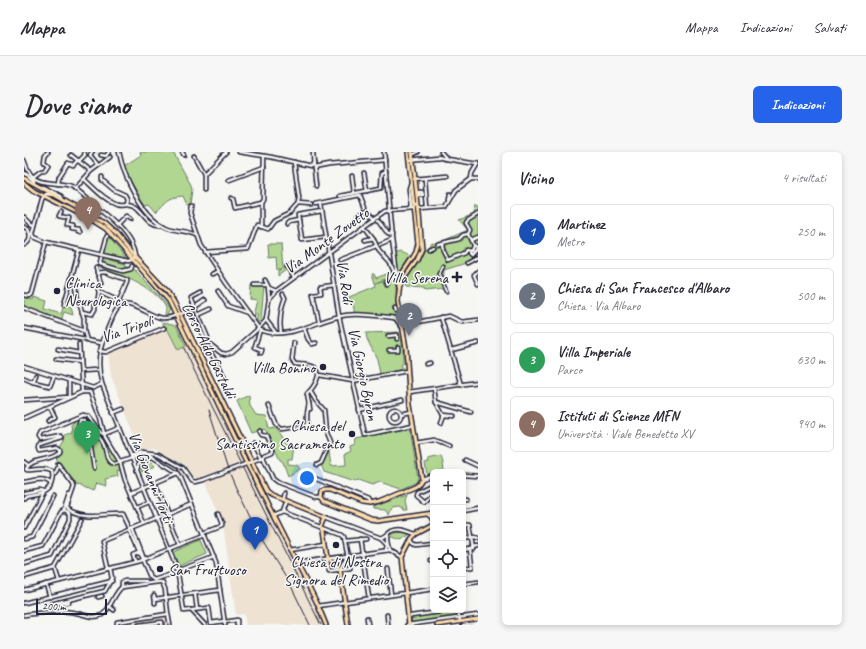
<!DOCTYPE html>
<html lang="it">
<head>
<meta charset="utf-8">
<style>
	body { margin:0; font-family:Caveat,sans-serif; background:#f7f7f7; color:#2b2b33 }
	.controls { position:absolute; right:12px; bottom:12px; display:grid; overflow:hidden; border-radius:6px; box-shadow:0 2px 6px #0003 }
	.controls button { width:36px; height:36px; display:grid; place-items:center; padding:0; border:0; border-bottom:1px solid #e1e1e2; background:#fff; color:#2b2b33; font:20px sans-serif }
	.scale { position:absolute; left:12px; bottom:10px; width:71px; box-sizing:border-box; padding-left:4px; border:2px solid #22223b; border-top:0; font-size:11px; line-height:14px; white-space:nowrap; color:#22223b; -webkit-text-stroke:3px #f6f6f2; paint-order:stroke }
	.you { position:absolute; left:283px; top:326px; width:14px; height:14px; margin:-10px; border:3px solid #fff; border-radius:50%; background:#1a73e8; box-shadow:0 0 0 6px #1a73e833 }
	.badge { display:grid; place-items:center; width:26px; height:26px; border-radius:50%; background:#2563eb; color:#fff; font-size:13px; font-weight:700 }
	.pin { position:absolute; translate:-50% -33px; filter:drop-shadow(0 1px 2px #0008) }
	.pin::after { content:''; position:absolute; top:21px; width:14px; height:12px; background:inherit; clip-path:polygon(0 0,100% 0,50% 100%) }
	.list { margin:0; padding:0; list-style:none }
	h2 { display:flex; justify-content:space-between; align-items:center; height:52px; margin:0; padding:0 16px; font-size:17px }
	h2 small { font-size:13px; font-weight:400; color:#7c7c81 }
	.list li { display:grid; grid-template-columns:26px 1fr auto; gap:12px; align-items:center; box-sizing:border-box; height:56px; margin:0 8px 8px; padding:0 8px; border:1px solid #e1e1e2; border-radius:6px }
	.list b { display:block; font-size:15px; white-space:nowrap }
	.list p { margin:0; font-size:13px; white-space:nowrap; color:#7c7c81 }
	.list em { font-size:13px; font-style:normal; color:#7c7c81 }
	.icon { flex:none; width:22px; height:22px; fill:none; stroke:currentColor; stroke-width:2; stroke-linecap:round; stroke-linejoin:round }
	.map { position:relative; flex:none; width:454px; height:473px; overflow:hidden; border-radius:6px }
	header { display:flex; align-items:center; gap:24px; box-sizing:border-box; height:56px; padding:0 20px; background:#fff; border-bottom:1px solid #e1e1e2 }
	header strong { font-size:19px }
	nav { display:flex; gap:22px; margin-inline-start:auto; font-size:14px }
	.intro { display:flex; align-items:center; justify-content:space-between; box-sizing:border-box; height:96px; padding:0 24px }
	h1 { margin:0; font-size:28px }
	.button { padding:10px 18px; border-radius:6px; background:#2563eb; color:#fff; font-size:14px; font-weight:700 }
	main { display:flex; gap:24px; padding:0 24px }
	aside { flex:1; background:#fff; border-radius:6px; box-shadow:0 2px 6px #0003 }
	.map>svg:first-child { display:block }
	.built { fill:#eee2d3 }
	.green { fill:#b1d691; stroke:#6a7c66 }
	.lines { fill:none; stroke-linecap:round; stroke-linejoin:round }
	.minor-tunnel { stroke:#cccccd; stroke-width:2.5; stroke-dasharray:2.5 1; stroke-linecap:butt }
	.minor-casing { stroke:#22223b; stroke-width:5.5 }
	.major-casing { stroke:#22223b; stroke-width:6 }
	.minor { stroke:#f6f6f2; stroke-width:2.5 }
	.major { stroke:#fddcac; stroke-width:3 }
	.rail { stroke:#22223b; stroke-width:1 }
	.minor-bridge-casing { stroke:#22223b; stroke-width:5.5; stroke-linecap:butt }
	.minor-bridge { stroke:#f6f6f2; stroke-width:2.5 }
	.poi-dot { fill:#22223b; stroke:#f6f6f2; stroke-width:1.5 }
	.labels { text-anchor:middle; stroke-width:3; stroke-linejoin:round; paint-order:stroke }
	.street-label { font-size:16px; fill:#22223b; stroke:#f6f6f2 }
	.poi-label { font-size:16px; fill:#22223b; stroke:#f6f6f2; text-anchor:end }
</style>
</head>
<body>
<header>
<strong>Mappa</strong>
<nav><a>Mappa</a><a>Indicazioni</a><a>Salvati</a></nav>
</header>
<div class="intro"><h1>Dove siamo</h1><a class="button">Indicazioni</a></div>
<main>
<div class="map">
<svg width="454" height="473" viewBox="0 0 454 473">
	<rect width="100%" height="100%" fill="#f6f6f2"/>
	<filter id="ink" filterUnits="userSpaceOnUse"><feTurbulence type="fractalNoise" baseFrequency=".025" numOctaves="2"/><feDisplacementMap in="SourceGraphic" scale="8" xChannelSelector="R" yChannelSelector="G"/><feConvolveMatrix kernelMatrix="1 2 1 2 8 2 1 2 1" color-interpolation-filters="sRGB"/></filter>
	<g filter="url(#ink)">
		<g class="built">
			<polygon points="143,176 154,198 163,194 217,308 291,453 299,473 222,473 220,462 212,463 199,372 180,326 172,328 170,327 161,314 130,296 124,297 117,299 87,224 84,200"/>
			<polygon points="143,463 145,473 95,473 95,470"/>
		</g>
		<g class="green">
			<path d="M116,0H147L150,2L167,33L168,38L166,52L163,53L159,44C143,45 143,50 132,60L125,52L121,53L103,23L100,14L117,3Z"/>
			<polygon points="451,54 454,55 454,104 439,112 420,118 419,137 401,139 400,136 382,135 381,132 386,122 395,110 401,97 405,94 407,90 414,91 444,78 435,68 450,62"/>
			<polygon points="84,84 102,106 102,107 80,102"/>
			<polygon points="244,92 257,92 259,117 261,115 262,118 254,124 254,119 257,118 253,118 252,105 245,106"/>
			<polygon points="377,100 386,104 375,122 374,122 372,101"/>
			<path d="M76,107L81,108L82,107L102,112L101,114L111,118L142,152L146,158L142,164L141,163C141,160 143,157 141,154C130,134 93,122 73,114Z"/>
			<polygon points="368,120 369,123 352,131 370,125 372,136 372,157 370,158 373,158 374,165 330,161 330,156 325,145 352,134 348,122 350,122 352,126"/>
			<polygon points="227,133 240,133 237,168 235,170 232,170 234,162 231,162 231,165 229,164 233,148 226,147"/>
			<polygon points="0,145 9,148 10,145 23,149 21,157 37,162 40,153 47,155 49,163 40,160 37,169 0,154"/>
			<polygon points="139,170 152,173 162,194 154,198 143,176 140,176"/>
			<polygon points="375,180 379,194 379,212 377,213 377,215 379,216 379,217 356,222 353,207 343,187 342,181"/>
			<polygon points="225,243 226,254 232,263 242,264 245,277 252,276 263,291 270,293 268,307 264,307 264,312 273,313 276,317 264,324 259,310 256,308 242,279 240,277 227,281 213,249"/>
			<polygon points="61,265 74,281 79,285 90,302 98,318 93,319 94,324 81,327 83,334 72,331 69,339 55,333 50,335 35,313 32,305 38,299 36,295 40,289 41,283 48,280 47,273 53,267"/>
			<polygon points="386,276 394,327 391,331 377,337 356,330 348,333 334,328 330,330 300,320 297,312 305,300 307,314 322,313 321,302 327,299 326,295 331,293 332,287"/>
			<polygon points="417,304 419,311 420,319 409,320 409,321 403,323 401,311 405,310 404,307"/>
			<polygon points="123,309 126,309 131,314 118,320 116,313"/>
			<polygon points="383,343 381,348 383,358 380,358 376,355 368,356 365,363 361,358 349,357 349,355"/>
			<polygon points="382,380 385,383 377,388 366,384 371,381"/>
			<polygon points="177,388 183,402 155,414 149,400"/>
			<polygon points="432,458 433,465 388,471 387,465"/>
		</g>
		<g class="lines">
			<polyline class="minor-tunnel" points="70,0 77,3"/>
			<defs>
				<g id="minor">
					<polyline points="68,0 66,3 74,13"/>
					<path d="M95,0C100,25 117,62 140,74C150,80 162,78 173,83"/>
					<polyline points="158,0 160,3"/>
					<polyline points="215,0 247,5 287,14 290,11"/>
					<polyline points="289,0 290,16 292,34"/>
					<polyline points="360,0 368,88 375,136"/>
					<polyline points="417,0 423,7 453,12"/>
					<polyline points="47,3 67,19 51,37"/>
					<polyline points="77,3 82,4 85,0"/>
					<polyline points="388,3 394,0"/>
					<polyline points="170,4 180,22 202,0"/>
					<path d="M0,8C2,14 5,21 9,25C16,33 37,30 47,34C55,38 62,46 69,52C85,66 108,82 111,104L108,108L104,109L22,90L10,85"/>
					<polyline points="385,8 414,5 422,7"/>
					<polyline points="55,9 61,3 60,0"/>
					<polyline points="290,16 305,13 361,8"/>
					<polyline points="67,19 86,5"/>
					<polyline points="340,21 343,39"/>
					<polyline points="0,22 1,21 10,29 10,32"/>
					<polyline points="180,22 180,38"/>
					<polyline points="328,24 330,41"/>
					<polyline points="9,25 17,19 20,19 24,13 20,10 21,3 24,0"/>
					<polyline points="78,25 78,28 90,38 101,43 103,47 102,51"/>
					<path d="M60,27C70,36 79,47 92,52C100,54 102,49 112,55C120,61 125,74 136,73"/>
					<polyline points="390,27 423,24"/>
					<polyline points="401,27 403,56"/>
					<polyline points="447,27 454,27"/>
					<polyline points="205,28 240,15"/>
					<polyline points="34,32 35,25 44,11 49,13 54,8"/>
					<polyline points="17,35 19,35 37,44 39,48"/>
					<polygon points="395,40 398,40 399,43 395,43"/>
					<polyline points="316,44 357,36 358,21 362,19"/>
					<polyline points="207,46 209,47 211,56 237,50"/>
					<polyline points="425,48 426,42"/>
					<polyline points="274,52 287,53"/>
					<polyline points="292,52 336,43 341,56"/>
					<polyline points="297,52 315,164 341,283 389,273"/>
					<path d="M167,54L166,61L177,93L202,131L236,178C266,190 294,166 323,163C339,161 355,164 370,166L372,167L378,175"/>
					<polyline points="384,57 387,55 385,37 387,30"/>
					<polyline points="395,57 422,55 432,38 447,27 448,21 454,11"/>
					<polyline points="298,59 274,63 278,88 302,85"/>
					<polyline points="37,60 35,64 45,66 43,73 49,74 48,77 55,78 54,80 56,80"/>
					<polyline points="335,63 343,59 351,66"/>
					<polyline points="0,65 7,72 11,73"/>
					<polyline points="354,68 364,82 368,83"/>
					<polyline points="263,72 265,70 275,68"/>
					<polyline points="93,73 102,64 106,67"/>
					<polyline points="340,74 349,86 355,99 366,111 372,124"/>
					<path d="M0,75L4,77C7,83 7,90 0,93"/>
					<polyline points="237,75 237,50 239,47 240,4"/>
					<polyline points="444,82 449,93 452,95"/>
					<polyline points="10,85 9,81 18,47 22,42 29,43"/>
					<polyline points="341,88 349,86"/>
					<polyline points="447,88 454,85"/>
					<polyline points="414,92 435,87 439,83 444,82 446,78 442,71 443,69 454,62"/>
					<polyline points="418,92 419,98 424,108 440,101 442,98 447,99 449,94"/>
					<polyline points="356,93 368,88"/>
					<polyline points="405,97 409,95"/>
					<polyline points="181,100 224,97 233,73 244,77 250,69 266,61 274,52 275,46 270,10"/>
					<polyline points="445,101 447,103 454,94"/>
					<polyline points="78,103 83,84"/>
					<polyline points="77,106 76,112 99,119 107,117 108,114"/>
					<polyline points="316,108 352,94"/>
					<polyline points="443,111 454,105"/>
					<polyline points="263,114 269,124"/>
					<polyline points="419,114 415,122 419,128"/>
					<polyline points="72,116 77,131"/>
					<polyline points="454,119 450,123 454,132"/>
					<polyline points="73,121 81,120 103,128 103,130 95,149 97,153"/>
					<polyline points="188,122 194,119"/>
					<polyline points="241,128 245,136 252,139"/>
					<polyline points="52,129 53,144 60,166 60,179 63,189"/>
					<polyline points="363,131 362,130 363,132"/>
					<polyline points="419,132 422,139"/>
					<polyline points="230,133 243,133"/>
					<polyline points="244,135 245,146"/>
					<polyline points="194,139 204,154 224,161"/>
					<polyline points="75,140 95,149"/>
					<polyline points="176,141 167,146 184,186 183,190"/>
					<polyline points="0,143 6,144 8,142 22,90"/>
					<polyline points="74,146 75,140 74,137 76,133"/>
					<polyline points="40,153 55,98"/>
					<path d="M97,153C111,150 125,164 138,166C148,167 156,160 166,160L168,162L183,190L197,201L202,202L208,200L235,176L242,168L245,147L252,139L361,59L390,57L393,52"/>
					<path d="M97,153L93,157L90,162C79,187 70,204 78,232L153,417H158L190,405"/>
					<polyline points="171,155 181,148"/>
					<polyline points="0,156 60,179"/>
					<polyline points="371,157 372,159"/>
					<polyline points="58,160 68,162 71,157 71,152"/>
					<polyline points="174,163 187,157"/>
					<polyline points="417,165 437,233"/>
					<polyline points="242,168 252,181"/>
					<polyline points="295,170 289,142 297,141 296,135 310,133"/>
					<polyline points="378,173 425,164 438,170 454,168"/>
					<polyline points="0,176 77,191"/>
					<polyline points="280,176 284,187 288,192 292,191"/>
					<polyline points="236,178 231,194 231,195 238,198 237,201"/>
					<path d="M257,181C255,170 257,155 261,146L259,142"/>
					<polyline points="364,184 373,183 373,187"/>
					<polyline points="182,189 182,192 192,210 194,211 201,227"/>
					<path d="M270,191L268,208L271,212C276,213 282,212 287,214C302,218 290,235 283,242L286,257"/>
					<polyline points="55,192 58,240"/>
					<polyline points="34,197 55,201"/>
					<polyline points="365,198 374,198 374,195"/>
					<polyline points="427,198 454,191"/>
					<polyline points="75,199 82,200 140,176"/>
					<polyline points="32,207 56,210"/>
					<polyline points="402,212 406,211"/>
					<polyline points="0,214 69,236 78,232"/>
					<polyline points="57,219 73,218"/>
					<polyline points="12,223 9,230 26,234 30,224"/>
					<polyline points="295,223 329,229 383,219"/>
					<polyline points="0,226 9,230"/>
					<polyline points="410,237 412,250 419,263 430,264"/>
					<polyline points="286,239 292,249 300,258 302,281 306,291 297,311 293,313"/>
					<polyline points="385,240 454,230"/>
					<polyline points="45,245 45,228"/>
					<polyline points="0,248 45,245"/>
					<polyline points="412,250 447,260"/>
					<polyline points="245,254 252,272 256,276 258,277 280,274 283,273 283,262 285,251"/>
					<circle cx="371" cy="263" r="6"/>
					<polyline points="335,258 378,248"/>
					<polyline points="89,261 99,257"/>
					<polyline points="377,262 387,260"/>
					<polyline points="0,266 58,240 66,240 76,266 81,285 96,310 101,328 120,371"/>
					<polyline points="24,269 31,265 26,255"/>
					<polyline points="417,271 420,263"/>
					<polyline points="236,279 235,280 237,283 242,284 249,298 248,300 240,303 239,305"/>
					<path d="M64,291H66C64,279 63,279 55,272L56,268H60C65,274 76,285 79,291C83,298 81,311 91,312L122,301L154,321L157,326L192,411L201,473"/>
					<polyline points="66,291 70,316"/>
					<polyline points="229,291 237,306"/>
					<polyline points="392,291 410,288 425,294"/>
					<polyline points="107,304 117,300 134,302 159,316 168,329 171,330 179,328"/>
					<polyline points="441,308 454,314"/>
					<polyline points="0,310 4,313"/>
					<path d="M34,312L49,332L50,335L43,355L44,357C63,368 79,361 99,362L106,377"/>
					<polyline points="219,313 239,305 249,327 253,330 292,345 297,345"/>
					<polyline points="113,318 115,311 118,307 128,305"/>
					<polyline points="31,322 35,313"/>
					<polyline points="439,323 454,324"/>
					<polyline points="279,325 280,322 344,348 346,352"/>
					<polyline points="398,327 409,323"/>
					<path d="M0,330C9,329 20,324 27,332"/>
					<polyline points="131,331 156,393"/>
					<polyline points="409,332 393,340 392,343 400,350 409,340"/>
					<polyline points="0,341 16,338 19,339"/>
					<polyline points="107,341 154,321"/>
					<path d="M0,346L2,344C14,341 25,342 28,329C29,325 29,323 28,319C19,315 12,318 3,318L2,317C8,305 27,310 36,300V298L33,296L15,299L14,296L15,293L38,286L37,284L16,288L14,285L16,281L59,263L64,264L77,281L80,282L95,276"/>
					<polyline points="259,346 260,341"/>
					<polyline points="439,347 442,347"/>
					<polyline points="113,355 125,350"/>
					<polyline points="40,358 45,343"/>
					<polyline points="439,359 454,356"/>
					<polyline points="258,360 262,349"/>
					<polyline points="403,362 407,365 409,370"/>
					<polyline points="249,364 258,360 318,383 320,385 326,416 305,419 303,408 304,406"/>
					<path d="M302,365L357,386C362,385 364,381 368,379C377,375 384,380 392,382"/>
					<polyline points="439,373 446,373 450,397 446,397 448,415 439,416"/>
					<polyline points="0,376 19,340"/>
					<polyline points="108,376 120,407"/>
					<polyline points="105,377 126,425 130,428 154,420"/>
					<polyline points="180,381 198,374 198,372 194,362"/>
					<polyline points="364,384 364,389 366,398 378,405"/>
					<polyline points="357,386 363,392 362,398"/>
					<polyline points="0,387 8,385 29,344"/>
					<polyline points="336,387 345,446"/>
					<polyline points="387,387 389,391 392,393 409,391"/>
					<polyline points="439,387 451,385 454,386"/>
					<polyline points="321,389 342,387"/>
					<polyline points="449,395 454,394"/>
					<polyline points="266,398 302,392"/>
					<polyline points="439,398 446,397"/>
					<polyline points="0,399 19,394 37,360 40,358 46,361 46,367 28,404 0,412"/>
					<polyline points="111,409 109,403 114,401"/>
					<polyline points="407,409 409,409"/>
					<polyline points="272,411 366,398"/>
					<polyline points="31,416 35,429"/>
					<polyline points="84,416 78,389 168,352"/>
					<polyline points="153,417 160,459 185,456 187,471 200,469"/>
					<polyline points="316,417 323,404"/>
					<polyline points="364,417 367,443"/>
					<polyline points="0,425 31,416 58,367"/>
					<polyline points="22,432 26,445"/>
					<polyline points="439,432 454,430"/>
					<polyline points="98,435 98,430 101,429 122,429"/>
					<polyline points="0,438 115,409 181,383"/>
					<polyline points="171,442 173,457"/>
					<polyline points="130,443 131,447"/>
					<polyline points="74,445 78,444"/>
					<polyline points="35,450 37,452 45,450"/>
					<polyline points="0,451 88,429"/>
					<polyline points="131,451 131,447 196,438"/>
					<polyline points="27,452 81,439 88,426 86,416"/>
					<polyline points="85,454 90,458"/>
					<polyline points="294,454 409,437"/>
					<polyline points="167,458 181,473"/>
					<polyline points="434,458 436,469"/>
					<polyline points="144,462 146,473"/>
					<path d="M0,463C17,461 36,457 53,461C62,463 69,467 78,463C86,458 90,441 98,435L134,430H138L141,437L144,462L93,470V473"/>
					<polyline points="363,463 364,473"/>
					<polyline points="387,464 429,458"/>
					<polyline points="343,466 344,473"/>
					<polyline points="201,470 213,468 213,473"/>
					<polyline points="115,473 138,470 138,473"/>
					<polyline points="383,473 454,463"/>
					<polyline points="439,473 454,471"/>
				</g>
				<g id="major">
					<polyline points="384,0 394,92 392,100 389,105 377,123 374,149 382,196 386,253 398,327 394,333 391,335 355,350 346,352 338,351 306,338 301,338 298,339 297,345 300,349 347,368 354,369 409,361"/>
					<polyline points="0,26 80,71 92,82 109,103 143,139 150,150 242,339 247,343 302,365 298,375 300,378 304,406 316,418 324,473"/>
					<polyline points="0,31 10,39 68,68 82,77 145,149 220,306 293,451 302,473"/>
					<polyline points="376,134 381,125 393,108 398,97 395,62 388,0"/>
					<polyline points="385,473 378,405 388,386 392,382 409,373"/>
					<polyline points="413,473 454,467"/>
				</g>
			</defs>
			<use href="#minor" class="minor-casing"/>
			<use href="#major" class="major-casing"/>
			<use href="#minor" class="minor"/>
			<use href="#major" class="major"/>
			<g class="rail">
				<polyline points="160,196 171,220 297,473"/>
				<polyline points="185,258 203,315 212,336 237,386 266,432 286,473"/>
			</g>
			<defs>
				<polyline id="minor-bridge" points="179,328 219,313"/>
			</defs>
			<use href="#minor-bridge" class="minor-bridge-casing"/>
			<use href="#minor-bridge" class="minor-bridge"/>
		</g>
	</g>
	<g class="poi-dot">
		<path d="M431 119h4v4h4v4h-4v4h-4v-4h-4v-4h4z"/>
		<circle cx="33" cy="139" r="4"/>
		<circle cx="299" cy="215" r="4"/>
		<circle cx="328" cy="282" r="4"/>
		<circle cx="312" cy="393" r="4"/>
		<circle cx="136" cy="417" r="4"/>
	</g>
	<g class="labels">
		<g class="street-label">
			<text transform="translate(302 88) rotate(-36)" y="6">Via Monte Zovetto</text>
			<text transform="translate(322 130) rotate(81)" y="6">Via Rodi</text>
			<text transform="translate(103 176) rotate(-20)" y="6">Via Tripoli</text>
			<text transform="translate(186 198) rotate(64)" y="6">Corso Aldo Gastaldi</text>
			<text transform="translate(340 222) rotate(78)" y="6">Via Giorgio Byron</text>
			<text transform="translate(128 325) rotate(68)" y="6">Via Giovanni Torti</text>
		</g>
		<g class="poi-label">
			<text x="424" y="131">Villa Serena</text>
			<text x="41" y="136" text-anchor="start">Clinica<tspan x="41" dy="18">Neurologica</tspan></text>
			<text x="291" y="221">Villa Bonino</text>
			<text x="320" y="279">Chiesa del<tspan x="320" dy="18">Santissimo Sacramento</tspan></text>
			<text x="312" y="415" text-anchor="middle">Chiesa di Nostra<tspan x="312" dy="18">Signora del Rimedio</tspan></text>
			<text x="144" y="423" text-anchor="start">San Fruttuoso</text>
		</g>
	</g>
</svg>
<div class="controls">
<button>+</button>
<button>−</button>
<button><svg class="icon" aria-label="locate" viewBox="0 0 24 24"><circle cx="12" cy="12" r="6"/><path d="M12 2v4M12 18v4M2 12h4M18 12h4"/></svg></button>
<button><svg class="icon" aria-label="layers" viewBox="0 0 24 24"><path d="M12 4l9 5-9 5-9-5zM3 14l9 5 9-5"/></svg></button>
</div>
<div class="scale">200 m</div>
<div class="you"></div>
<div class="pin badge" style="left:231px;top:398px;background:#1a4fb4">1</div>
<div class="pin badge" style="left:385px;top:184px;background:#6b7280">2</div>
<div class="pin badge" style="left:63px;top:302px;background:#2e9e5b">3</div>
<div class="pin badge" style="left:64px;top:78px;background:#8d6e63">4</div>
</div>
<aside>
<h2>Vicino<small>4 risultati</small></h2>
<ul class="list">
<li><span class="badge" style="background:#1a4fb4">1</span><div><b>Martinez</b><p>Metro</p></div><em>250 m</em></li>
<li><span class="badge" style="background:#6b7280">2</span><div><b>Chiesa di San Francesco d'Albaro</b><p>Chiesa · Via Albaro</p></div><em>500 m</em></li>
<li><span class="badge" style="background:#2e9e5b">3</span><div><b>Villa Imperiale</b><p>Parco</p></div><em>630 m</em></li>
<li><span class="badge" style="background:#8d6e63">4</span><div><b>Istituti di Scienze MFN</b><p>Università · Viale Benedetto XV</p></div><em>940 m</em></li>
</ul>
</aside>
</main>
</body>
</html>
